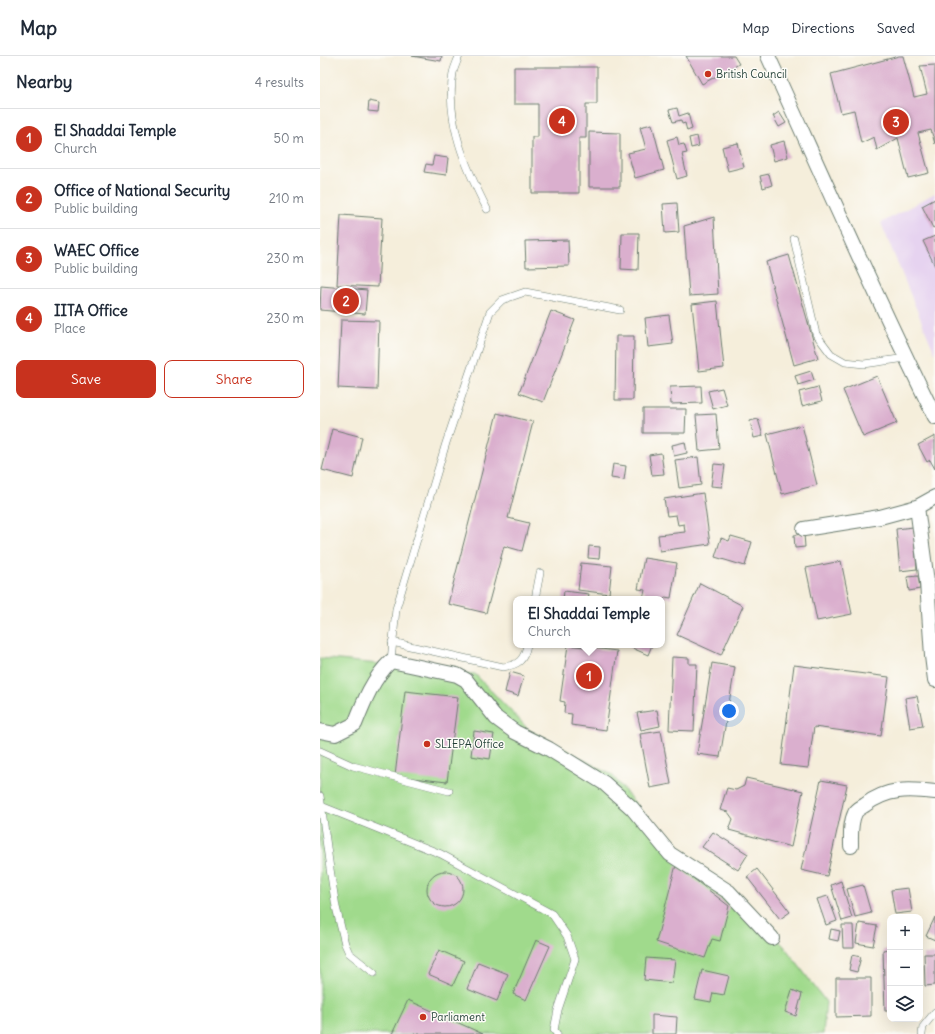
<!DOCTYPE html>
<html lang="en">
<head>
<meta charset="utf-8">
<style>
	body { margin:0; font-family:Delius,sans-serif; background:#f6f6f7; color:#1f2937 }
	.controls { position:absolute; right:12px; bottom:12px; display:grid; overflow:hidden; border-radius:8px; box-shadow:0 4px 16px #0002 }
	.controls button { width:36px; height:36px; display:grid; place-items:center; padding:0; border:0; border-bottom:1px solid #e0e1e3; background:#fff; color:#1f2937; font:20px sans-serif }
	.you { position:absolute; left:409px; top:655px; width:14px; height:14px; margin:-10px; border:3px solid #fff; border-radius:50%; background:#1a73e8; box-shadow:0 0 0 6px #1a73e833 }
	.badge { display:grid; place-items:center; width:26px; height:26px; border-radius:50%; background:#c8321e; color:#fff; font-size:13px; font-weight:700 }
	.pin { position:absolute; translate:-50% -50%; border:2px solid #fff; box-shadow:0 1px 4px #0006 }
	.popup { position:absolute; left:193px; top:540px; width:152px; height:52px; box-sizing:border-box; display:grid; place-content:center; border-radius:8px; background:#fff; filter:drop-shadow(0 1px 3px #0005); font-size:13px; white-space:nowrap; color:#747a83 }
	.popup b { font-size:15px; color:#1f2937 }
	.popup::after { content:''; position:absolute; left:50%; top:100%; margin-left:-8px; border:8px solid transparent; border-top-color:#fff }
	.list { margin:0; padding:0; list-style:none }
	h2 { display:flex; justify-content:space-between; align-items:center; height:52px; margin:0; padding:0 16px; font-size:17px }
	h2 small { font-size:13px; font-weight:400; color:#747a83 }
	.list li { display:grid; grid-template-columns:26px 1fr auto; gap:12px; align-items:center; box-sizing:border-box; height:60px; padding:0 16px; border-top:1px solid #e0e1e3 }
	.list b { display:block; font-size:15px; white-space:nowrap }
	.list p { margin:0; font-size:13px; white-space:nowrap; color:#747a83 }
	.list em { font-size:13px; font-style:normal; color:#747a83 }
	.actions { display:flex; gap:8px; padding:12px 16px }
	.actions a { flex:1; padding:9px 0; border:1px solid #c8321e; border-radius:8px; text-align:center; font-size:14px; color:#c8321e }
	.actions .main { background:#c8321e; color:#fff }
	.icon { flex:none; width:22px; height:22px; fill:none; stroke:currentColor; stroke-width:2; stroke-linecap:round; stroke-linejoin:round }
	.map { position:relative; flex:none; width:615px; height:978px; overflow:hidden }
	header { display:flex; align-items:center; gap:24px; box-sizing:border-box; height:56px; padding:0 20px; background:#fff; border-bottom:1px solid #e0e1e3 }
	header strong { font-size:19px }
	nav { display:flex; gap:22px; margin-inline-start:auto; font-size:14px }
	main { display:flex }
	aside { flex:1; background:#fff }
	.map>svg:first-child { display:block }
	.built { fill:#e6d3f0 }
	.green { fill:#a0da8c; stroke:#608c60 }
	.building { fill:#daafce }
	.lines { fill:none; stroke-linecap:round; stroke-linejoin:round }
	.service-casing { stroke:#6a7b6e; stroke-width:8 }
	.minor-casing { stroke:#6a7b6e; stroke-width:16 }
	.service { stroke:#fff; stroke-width:7 }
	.minor { stroke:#fff; stroke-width:14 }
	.poi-dot { fill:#c8321e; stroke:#fdfcf7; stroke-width:1.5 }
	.labels { text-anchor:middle; stroke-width:3; stroke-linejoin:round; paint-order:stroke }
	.poi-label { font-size:11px; fill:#1f3d34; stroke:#fdfcf7; text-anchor:start }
</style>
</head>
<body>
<header>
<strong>Map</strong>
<nav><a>Map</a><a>Directions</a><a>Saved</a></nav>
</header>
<main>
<aside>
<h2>Nearby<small>4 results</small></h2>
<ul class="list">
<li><span class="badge">1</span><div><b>El Shaddai Temple</b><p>Church</p></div><em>50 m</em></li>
<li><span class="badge">2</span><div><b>Office of National Security</b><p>Public building</p></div><em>210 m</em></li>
<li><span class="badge">3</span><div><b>WAEC Office</b><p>Public building</p></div><em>230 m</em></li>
<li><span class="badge">4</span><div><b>IITA Office</b><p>Place</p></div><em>230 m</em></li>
</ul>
<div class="actions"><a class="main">Save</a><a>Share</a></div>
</aside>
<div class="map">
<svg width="615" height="978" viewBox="0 0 615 978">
	<rect width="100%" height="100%" fill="#fdfcf7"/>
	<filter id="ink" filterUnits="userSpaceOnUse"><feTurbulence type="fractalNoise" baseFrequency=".025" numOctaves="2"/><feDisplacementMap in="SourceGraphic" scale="8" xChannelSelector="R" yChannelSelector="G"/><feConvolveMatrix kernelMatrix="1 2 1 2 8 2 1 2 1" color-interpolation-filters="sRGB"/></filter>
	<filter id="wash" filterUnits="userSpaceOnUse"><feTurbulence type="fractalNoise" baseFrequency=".012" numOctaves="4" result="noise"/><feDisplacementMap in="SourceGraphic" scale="16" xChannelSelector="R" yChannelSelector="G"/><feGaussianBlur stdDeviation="0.9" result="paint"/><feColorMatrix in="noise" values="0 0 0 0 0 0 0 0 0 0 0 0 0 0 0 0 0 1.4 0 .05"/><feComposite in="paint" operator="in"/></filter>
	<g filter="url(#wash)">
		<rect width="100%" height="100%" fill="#f5eedb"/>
		<polygon class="built" points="615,137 615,298 561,167"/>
		<polygon class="green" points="0,602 155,618 209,674 292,719 353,794 415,840 464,890 506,946 503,978 0,978"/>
		<g id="blocks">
			<g class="building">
				<polygon points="92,0 122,0 121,5"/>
				<polygon points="366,0 414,0 419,8 382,28"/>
				<polygon points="579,0 583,0 594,41 607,38 600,10 615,9 615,88 611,74 598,77 609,117 588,122 578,82 557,94 554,81 541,87 534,54 521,57 511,18"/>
				<polygon points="194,11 277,11 277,48 266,48 266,82 259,82 259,137 212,137 212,81 218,81 218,48 194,48"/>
				<polygon points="49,45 59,47 58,56 48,55"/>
				<polygon points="357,52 359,60 368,57 372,73 367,75 365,67 362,68 361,64 353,66 349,54"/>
				<polygon points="459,56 466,67 459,71 453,60"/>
				<polygon points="332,68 344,114 315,122 308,97 326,93 320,71"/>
				<polygon points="269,76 300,77 300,131 269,131"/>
				<polygon points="377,80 379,90 371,92 369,82"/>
				<polygon points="357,81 359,89 364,88 367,97 362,98 367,120 357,123 347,84"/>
				<polygon points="464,85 468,101 454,105 450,89"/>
				<polygon points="418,87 424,111 408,115 402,91"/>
				<polygon points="114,100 128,102 126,119 104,116 106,108 112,109"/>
				<polygon points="449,118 452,129 443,132 440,120"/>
				<polygon points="615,143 615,171 613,172 602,150"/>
				<polygon points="357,147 359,176 345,177 343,148"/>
				<polygon points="21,159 62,162 58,231 17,229"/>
				<polygon points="394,161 398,238 369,240 364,170"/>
				<polygon points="302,177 319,177 318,214 301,213"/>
				<polygon points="615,180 615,210 603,185"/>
				<polygon points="248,184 249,210 206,211 205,185"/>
				<polygon points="469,199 498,302 474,309 446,206"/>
				<polygon points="1,230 47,234 45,258 0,254"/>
				<polygon points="397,245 404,312 379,315 372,248"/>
				<polygon points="231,255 255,264 223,346 199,337"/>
				<polygon points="349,259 353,288 328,291 325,262"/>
				<polygon points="21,264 59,265 57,334 18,332"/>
				<polygon points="296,280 314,280 313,344 295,344"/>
				<polygon points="491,315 494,324 478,329 475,320"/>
				<polygon points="557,320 577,367 543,381 523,334"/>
				<polygon points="381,330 382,347 351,348 350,331"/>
				<polygon points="498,331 502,345 482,350 479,336"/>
				<polygon points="402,332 407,349 393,353 388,335"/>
				<polygon points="323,353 366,353 365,377 323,377"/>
				<polygon points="177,357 213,366 188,462 209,467 202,495 184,490 166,557 128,548"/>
				<polygon points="396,358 399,393 379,395 376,359"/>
				<polygon points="438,363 443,380 434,382 430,365"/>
				<polygon points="482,369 497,429 462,438 447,378"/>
				<polygon points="12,373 42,381 33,422 2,414"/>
				<polygon points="615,380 615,413 610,404 607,406 598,389"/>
				<polygon points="365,386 367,397 354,400 352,389"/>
				<polygon points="341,397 344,418 332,419 329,399"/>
				<polygon points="378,401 381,429 359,432 355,404"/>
				<polygon points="293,408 306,410 304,424 291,422"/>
				<polygon points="394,408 405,409 402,431 391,430"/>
				<polygon points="383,437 390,488 340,495 338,479 365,476 364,468 358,469 356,459 347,460 344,443"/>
				<polygon points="593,471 597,513 580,515 576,473"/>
				<polygon points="484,478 485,491 475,492 474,479"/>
				<polygon points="411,480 432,486 425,510 395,501 401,482 409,485"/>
				<polygon points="269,490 280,491 279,503 268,502"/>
				<polygon points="324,502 357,507 351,542 345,541 344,547 342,546 342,543 323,543 325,534 318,533"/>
				<polygon points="521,505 532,558 497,565 486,512"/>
				<polygon points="261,507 292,510 289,538 258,534"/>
				<polygon points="598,520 600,533 589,535 587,521"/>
				<polygon points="380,527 423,550 401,599 357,579"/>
				<polygon points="244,535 269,538 268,543 243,543"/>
				<polygon points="248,589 297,595 286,674 251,669 252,658 244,657 245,646 240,645"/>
				<polygon points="311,589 332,589 328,599 310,591"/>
				<polygon points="352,601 369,602 369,608 377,608 374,675 349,674"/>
				<polygon points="392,607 415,611 400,701 377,698"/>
				<polygon points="474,609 569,621 561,680 494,671 488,712 461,709"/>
				<polygon points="190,616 204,620 198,640 185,636"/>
				<polygon points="85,635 138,641 127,726 75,720"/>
				<polygon points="597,640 603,670 590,672 585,642"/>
				<polygon points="337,654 340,670 321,674 317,657"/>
				<polygon points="154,675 174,678 170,703 151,700"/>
				<polygon points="341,675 351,728 330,732 320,678"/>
				<polygon points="426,722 483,735 471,791 409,774 413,763 408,756 400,754 407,732 416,734 424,730"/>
				<polygon points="501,724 527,729 507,820 481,814"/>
				<polygon points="393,776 428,798 418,814 382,791"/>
				<polygon points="356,809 409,850 400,885 392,883 385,902 336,886"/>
				<polygon points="437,813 470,856 460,863 427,821"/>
				<circle cx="125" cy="833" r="18"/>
				<polygon points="521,825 532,862 522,865 511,829"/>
				<polygon points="543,829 551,857 535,861 527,833"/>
				<polygon points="588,832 592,856 575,858 571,834"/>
				<polygon points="508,840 517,865 506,869 497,843"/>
				<polygon points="615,861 615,884 606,880"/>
				<polygon points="539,867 557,870 553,890 536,887"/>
				<polygon points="522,869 533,869 534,892 523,892"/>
				<polygon points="511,873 520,875 518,885 509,883"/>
				<polygon points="216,884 230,890 206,944 193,938"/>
				<polygon points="570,893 570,955 565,955 563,894"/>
				<polygon points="119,894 144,905 133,929 108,918"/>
				<polygon points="604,898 615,898 615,929 605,930"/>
				<polygon points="532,899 541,901 537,916 529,914"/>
				<polygon points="326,902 355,904 352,927 324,924"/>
				<polygon points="158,906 188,918 177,945 147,933"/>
				<polygon points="382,914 409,920 404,939 393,937 391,946 375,943"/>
				<polygon points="516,922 551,922 551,960 516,961"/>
				<polygon points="472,934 482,938 476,960 465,956"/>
				<polygon points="88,944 163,978 72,978"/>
				<polygon points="332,959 357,961 356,978 332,978"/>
			</g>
		</g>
	</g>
	<g filter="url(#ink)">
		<use href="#blocks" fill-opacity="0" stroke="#6a7b6e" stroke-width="1"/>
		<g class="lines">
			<defs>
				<g id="service">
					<path d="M139,0C137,6 134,12 133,17C125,65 146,112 167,153"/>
					<polyline points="474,183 496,278 511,298 525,306 544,308 586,302"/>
					<polyline points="215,543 220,517"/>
					<path d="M72,586L183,611C199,609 204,604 207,589"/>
					<polyline points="71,605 76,553 126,387 170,256 182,244 205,236 300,254"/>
					<polyline points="0,695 33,710 129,735"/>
					<polyline points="0,740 10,813 16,851 25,888 29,897 54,917"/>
					<polyline points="1,750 121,798 232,858 247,880 255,903 238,954 234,974 237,978"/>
					<polyline points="602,978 603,971 615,956"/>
				</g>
				<g id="minor">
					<path d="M448,0C503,121 556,242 615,361"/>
					<polyline points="597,451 607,526 612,600 615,624"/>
					<polyline points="484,473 560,461 597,451 615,441"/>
					<path d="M0,675L15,678L35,668C44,645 53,622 71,605L137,619L146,624L176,662L195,676L229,693L284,727L312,752L350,798L409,836L452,882"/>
					<path d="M531,790C531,779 530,767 535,757C537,753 542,751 545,749C567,732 588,733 615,736"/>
				</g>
			</defs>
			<use href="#service" class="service-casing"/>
			<use href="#minor" class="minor-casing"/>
			<use href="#service" class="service"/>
			<use href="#minor" class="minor"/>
		</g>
	</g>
	<g class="poi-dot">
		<circle cx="388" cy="18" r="4"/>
		<circle cx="107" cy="688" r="4"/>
		<circle cx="103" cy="961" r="4"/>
	</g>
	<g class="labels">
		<g class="poi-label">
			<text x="396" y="22">British Council</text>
			<text x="115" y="692">SLIEPA Office</text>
			<text x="111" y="965">Parliament</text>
		</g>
	</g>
</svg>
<div class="controls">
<button>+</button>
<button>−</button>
<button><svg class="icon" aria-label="layers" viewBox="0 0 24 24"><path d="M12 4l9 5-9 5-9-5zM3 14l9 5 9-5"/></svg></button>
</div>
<div class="you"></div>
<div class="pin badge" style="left:269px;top:620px">1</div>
<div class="popup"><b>El Shaddai Temple</b>Church</div>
<div class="pin badge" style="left:26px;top:245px">2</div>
<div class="pin badge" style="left:576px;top:66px">3</div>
<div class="pin badge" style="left:242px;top:65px">4</div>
</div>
</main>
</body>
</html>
